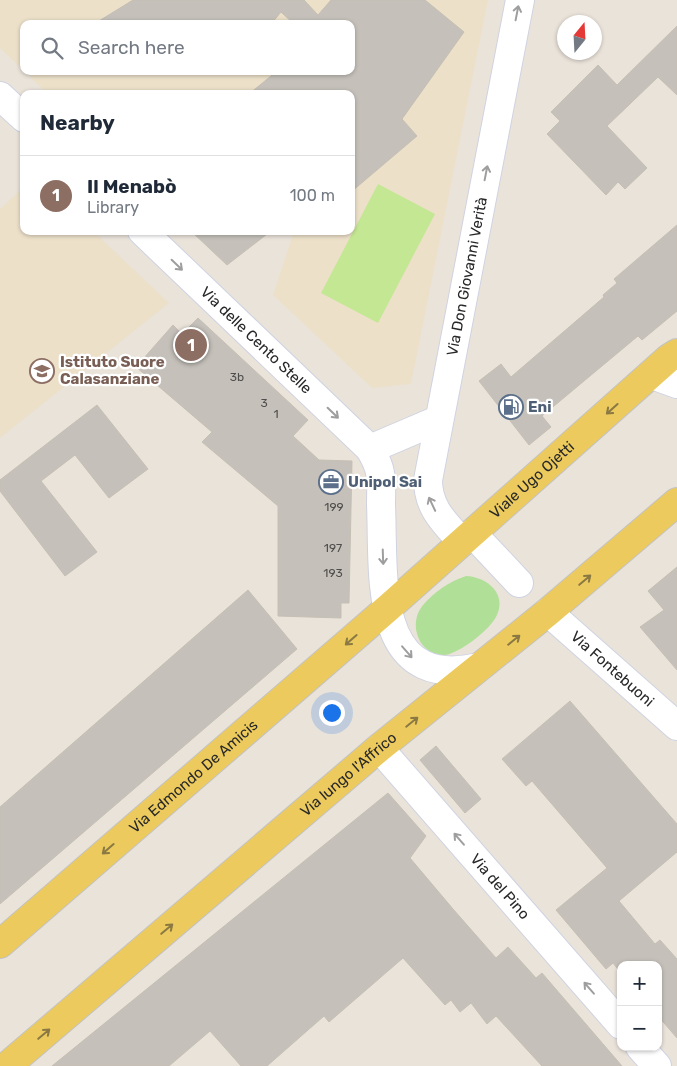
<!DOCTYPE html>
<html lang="en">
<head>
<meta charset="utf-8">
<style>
	body { margin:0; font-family:Rubik,sans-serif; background:#f2f2f3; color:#1f2937 }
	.controls { position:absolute; right:15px; bottom:15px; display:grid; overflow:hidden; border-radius:10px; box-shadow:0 1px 4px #0004 }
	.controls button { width:45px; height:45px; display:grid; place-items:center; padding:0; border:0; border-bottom:1px solid #e0e1e3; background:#fff; color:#1f2937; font:25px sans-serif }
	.compass { position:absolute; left:557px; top:15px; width:45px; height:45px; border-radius:50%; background:#fff; box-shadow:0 1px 4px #0004; rotate:18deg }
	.you { position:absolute; left:331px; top:712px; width:18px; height:18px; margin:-12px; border:4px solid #fff; border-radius:50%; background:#1a73e8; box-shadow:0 0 0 8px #1a73e833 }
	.badge { display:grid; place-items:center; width:32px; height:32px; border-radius:50%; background:#db2777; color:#fff; font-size:16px; font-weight:700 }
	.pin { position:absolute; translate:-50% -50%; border:2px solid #fff; box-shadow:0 1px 5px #0006 }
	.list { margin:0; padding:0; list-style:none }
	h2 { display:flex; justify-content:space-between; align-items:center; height:65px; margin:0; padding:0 20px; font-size:21px }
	h2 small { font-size:16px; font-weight:400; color:#747a83 }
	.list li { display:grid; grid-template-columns:32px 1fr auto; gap:15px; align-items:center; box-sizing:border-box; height:80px; padding:0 20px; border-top:1px solid #e0e1e3 }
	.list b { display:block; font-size:19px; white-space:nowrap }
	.list p { margin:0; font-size:16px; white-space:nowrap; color:#747a83 }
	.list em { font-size:16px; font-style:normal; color:#747a83 }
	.icon { flex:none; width:28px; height:28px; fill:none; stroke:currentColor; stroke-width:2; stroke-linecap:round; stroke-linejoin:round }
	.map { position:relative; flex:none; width:677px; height:1066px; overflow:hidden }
	.search { position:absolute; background:#fff; box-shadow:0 1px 4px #0004; left:20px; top:20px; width:335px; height:55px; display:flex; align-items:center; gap:12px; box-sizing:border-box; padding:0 18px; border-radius:10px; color:#747a83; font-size:19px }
	.panel { position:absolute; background:#fff; box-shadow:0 1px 4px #0004; left:20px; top:90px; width:335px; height:145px; border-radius:10px }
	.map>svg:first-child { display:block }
	.education { fill:#ece0c9 }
	.green { fill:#b0e097 }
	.pitch { fill:#c4e793 }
	.building { fill:#c5c0ba; stroke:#c5bfb4 }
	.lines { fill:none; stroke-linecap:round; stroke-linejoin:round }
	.minor-casing { stroke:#cfd3e1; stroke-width:30 }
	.major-casing { stroke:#c3c3c3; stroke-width:30 }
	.minor { stroke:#fff; stroke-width:28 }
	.major { stroke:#ecca5d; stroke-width:28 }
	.oneway { stroke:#9e9e9e }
	.oneway2 { stroke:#8a7942 }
	.labels { text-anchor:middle; stroke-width:4.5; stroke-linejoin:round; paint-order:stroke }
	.number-label { font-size:12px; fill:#4f4e4c }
	.street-label { font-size:15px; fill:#282828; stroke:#fff }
	.education-label { font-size:15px; font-weight:bold; fill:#785e54; stroke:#fff; text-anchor:start }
	.service-label { font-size:15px; font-weight:bold; fill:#4e5e75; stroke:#fff; text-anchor:start }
</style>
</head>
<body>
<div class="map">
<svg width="677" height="1066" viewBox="0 0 677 1066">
	<rect width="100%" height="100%" fill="#eae3da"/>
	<g class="education">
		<polygon points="0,0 488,0 411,384 372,388 273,295 294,231 351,231 351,94 48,94 24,71 351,71 351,24 24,24 24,71 0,48"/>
		<polygon points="24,187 24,231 93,231 169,303 0,438 0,209"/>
	</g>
	<path class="green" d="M466,576C487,577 508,594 496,617C489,630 460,653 445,655C419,656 407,624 423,605C434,592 450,581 466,576Z"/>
	<polygon class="pitch" points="378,184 435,214 378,323 321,293"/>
	<g class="building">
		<polygon points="133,0 304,0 318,15 331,0 425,0 464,32 402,119 417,136 351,192 351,94 249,94 277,71 351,71 351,24 294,24 281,12 271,24 94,24"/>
		<polygon points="677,26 677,95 658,77 607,126 647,168 625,189 618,182 606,195 547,134 560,121 551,112 598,65 617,85"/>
		<polygon points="677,225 677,311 642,340 638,336 542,416 551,427 529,445 479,381 501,364 511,377 604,297 603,295 617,283 614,279"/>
		<polygon points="191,231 271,231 227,265"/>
		<polygon points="198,318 308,420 293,436 319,460 352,461 349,603 341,603 341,618 278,616 278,506 202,442 212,432 136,367 173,325 182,334"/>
		<polygon points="97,405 148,469 109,498 75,455 41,481 97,552 65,576 0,491 0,480"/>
		<polygon points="677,567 677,670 640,627 664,610 648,591"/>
		<polygon points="248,590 297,649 0,904 0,807"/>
		<polygon points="570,701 677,824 677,852 619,901 655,944 660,940 677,959 677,1038 658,1016 658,965 621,965 621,973 613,963 606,969 556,910 607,868 532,781 526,786 502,759"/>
		<polygon points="436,746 481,799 465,813 420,760"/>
		<polygon points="388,793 426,836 410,858 453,909 496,958 508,947 536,978 542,973 622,1066 542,1066 496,1016 487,1024 471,1003 460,1012 451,1000 445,1005 403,958 329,1022 324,1016 267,1066 241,1066 210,1031 169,1066 52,1066"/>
	</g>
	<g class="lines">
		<defs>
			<g id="minor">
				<polyline points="0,96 24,118"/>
				<path id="s1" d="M142,231L370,449C374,456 379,465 380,473C382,483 381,494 381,504C384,574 371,692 479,667"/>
				<polyline points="648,377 655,376 677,384"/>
				<polyline points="370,449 438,420"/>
				<polyline points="472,533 519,583"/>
				<path id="s2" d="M462,542C444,522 428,508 428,480L520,0"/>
				<path id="s3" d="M548,612L677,726"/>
				<path id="s4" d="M379,748L621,1025"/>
				<polyline points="640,1047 657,1066"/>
			</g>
			<g id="major">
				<path id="s5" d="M0,944L388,608L669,358L677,353"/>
				<path id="s6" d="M7,1066L379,748L548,612L677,502"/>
			</g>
		</defs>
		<use href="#minor" class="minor-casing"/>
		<use href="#major" class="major-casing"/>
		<use href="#minor" class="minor"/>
		<use href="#major" class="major"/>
	</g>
	<defs><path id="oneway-shaft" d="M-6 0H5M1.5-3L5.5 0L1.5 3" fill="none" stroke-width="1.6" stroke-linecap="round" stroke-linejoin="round" transform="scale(1.25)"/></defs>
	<g class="oneway">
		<use href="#oneway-shaft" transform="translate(517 13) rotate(-79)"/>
		<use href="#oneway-shaft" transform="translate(486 173) rotate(-79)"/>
		<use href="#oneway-shaft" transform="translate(177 265) rotate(44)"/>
		<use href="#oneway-shaft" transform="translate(333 413) rotate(44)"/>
		<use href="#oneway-shaft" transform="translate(432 504) rotate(-115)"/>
		<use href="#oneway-shaft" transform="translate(383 557) rotate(88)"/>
		<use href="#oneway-shaft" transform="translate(407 652) rotate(49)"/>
		<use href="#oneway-shaft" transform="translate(459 839) rotate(-131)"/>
		<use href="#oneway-shaft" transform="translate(589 988) rotate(-131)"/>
	</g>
	<g class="oneway2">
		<use href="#oneway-shaft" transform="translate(612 409) rotate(138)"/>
		<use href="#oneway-shaft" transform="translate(585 580) rotate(-40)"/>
		<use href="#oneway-shaft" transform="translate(351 640) rotate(139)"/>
		<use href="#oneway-shaft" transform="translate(514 640) rotate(-39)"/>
		<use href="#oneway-shaft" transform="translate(412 722) rotate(-39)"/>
		<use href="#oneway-shaft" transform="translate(108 849) rotate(139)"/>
		<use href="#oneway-shaft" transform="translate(167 929) rotate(-40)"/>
		<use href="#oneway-shaft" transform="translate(44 1034) rotate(-40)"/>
	</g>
	<defs>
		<symbol id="school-ring" viewBox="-11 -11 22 22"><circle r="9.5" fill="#fff" stroke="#8d6e63" stroke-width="1.5"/><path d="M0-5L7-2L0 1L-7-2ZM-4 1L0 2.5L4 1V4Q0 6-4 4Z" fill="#8d6e63"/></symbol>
		<symbol id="fuel-ring" viewBox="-11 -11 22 22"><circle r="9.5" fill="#fff" stroke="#5c6f8a" stroke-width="1.5"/><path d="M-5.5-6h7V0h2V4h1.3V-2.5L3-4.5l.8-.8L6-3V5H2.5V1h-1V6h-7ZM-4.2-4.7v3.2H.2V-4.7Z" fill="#5c6f8a"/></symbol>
		<symbol id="office-ring" viewBox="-11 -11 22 22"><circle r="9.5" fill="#fff" stroke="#5c6f8a" stroke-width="1.5"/><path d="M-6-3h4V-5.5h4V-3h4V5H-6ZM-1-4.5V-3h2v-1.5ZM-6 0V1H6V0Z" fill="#5c6f8a"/></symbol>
	</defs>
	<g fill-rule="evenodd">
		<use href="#school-ring" x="28" y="357" width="28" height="28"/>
		<use href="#fuel-ring" x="497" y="393" width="28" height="28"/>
		<use href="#office-ring" x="317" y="468" width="28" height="28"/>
	</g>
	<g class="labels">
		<g class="number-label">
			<text x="237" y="381">3b</text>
			<text x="264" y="407">3</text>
			<text x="276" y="418">1</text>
			<text x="334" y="511">199</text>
			<text x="333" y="552">197</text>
			<text x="333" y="577">193</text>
		</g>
		<g class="street-label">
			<text dy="5" stroke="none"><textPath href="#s2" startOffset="280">Via Don Giovanni Verità</textPath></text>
			<text dy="5" stroke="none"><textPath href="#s1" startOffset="158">Via delle Cento Stelle</textPath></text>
			<text dy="5" stroke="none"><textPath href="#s5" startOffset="706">Viale Ugo Ojetti</textPath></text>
			<text dy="5" stroke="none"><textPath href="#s3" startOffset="86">Via Fontebuoni</textPath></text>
			<text dy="5" stroke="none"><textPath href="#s5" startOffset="256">Via Edmondo De Amicis</textPath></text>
			<text dy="5" stroke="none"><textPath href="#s6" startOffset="449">Via lungo l'Affrico</textPath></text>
			<text dy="5" stroke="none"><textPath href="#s4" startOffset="184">Via del Pino</textPath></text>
		</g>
		<g class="education-label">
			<text x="60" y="367">Istituto Suore<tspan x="60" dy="17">Calasanziane</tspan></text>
		</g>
		<g class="service-label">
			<text x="528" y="412">Eni</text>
			<text x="348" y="487">Unipol Sai</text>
		</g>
	</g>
</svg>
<div class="controls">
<button>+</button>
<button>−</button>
</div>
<svg class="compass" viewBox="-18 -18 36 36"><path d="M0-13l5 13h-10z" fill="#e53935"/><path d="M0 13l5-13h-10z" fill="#747a83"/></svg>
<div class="you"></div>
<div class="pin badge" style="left:191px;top:345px;background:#8d6e63">1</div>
<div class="search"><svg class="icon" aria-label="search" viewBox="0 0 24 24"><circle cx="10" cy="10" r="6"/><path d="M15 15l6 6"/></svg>Search here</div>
<section class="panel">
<h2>Nearby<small></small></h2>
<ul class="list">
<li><span class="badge" style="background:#8d6e63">1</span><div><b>Il Menabò</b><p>Library</p></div><em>100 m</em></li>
</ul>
</section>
</div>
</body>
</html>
